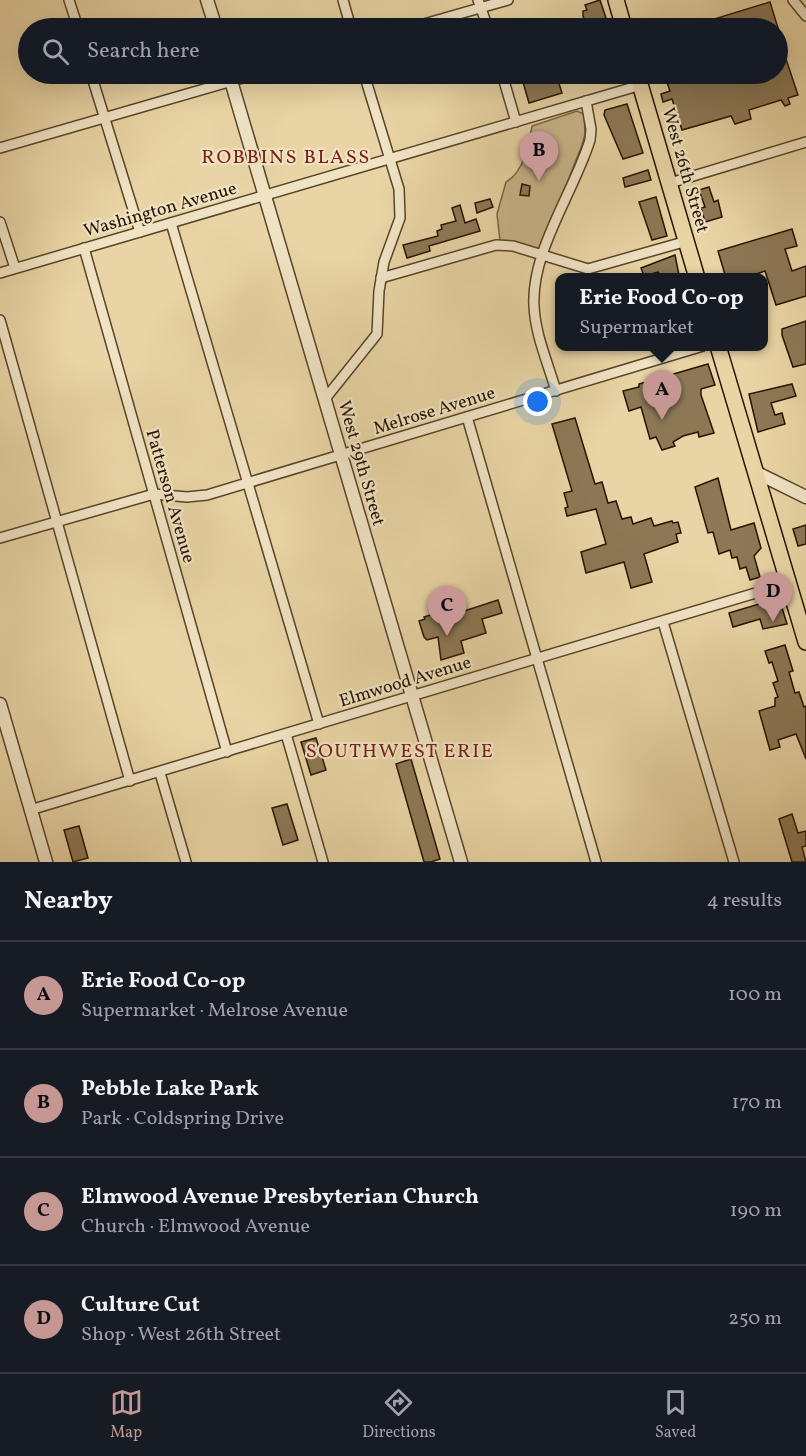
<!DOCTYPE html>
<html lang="en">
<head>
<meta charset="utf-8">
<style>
	body { margin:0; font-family:Vollkorn,serif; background:#20242c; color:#f1f3f6 }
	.you { position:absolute; left:538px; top:402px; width:21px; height:21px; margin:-15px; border:4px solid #fff; border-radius:50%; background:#1a73e8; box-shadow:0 0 0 9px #1a73e833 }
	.badge { display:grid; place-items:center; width:39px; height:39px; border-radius:50%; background:#c59692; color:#111; font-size:20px; font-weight:700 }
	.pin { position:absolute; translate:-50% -50px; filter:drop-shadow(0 2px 3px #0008) }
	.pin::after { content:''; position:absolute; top:32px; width:21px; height:18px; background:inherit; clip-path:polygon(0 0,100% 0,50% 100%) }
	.popup { position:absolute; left:555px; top:273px; width:213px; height:78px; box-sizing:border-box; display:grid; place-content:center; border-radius:12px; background:#171b24; filter:drop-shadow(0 2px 4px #0005); font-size:20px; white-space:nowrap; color:#9ea1a6 }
	.popup b { font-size:22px; color:#f1f3f6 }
	.popup::after { content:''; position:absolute; left:50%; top:100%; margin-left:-12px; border:12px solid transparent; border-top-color:#171b24 }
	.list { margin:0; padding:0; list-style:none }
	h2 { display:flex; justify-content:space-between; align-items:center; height:78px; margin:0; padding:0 24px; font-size:26px }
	h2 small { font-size:20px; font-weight:400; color:#9ea1a6 }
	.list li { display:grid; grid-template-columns:39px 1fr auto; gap:18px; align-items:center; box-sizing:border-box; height:108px; padding:0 24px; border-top:2px solid #363941 }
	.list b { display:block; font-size:22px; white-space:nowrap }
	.list p { margin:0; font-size:20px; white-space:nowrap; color:#9ea1a6 }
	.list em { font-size:20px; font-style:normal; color:#9ea1a6 }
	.icon { flex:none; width:33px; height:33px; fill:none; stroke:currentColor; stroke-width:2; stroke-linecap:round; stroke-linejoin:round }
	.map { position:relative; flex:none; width:806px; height:862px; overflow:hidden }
	.search { position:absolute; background:#171b24; box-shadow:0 6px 24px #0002; left:18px; right:18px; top:18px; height:66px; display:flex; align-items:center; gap:15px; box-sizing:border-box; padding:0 21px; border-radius:33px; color:#9ea1a6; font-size:22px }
	.sheet { height:510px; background:#171b24 }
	nav { display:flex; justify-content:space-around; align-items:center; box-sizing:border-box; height:84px; border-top:2px solid #363941; background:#171b24; font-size:16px; color:#9ea1a6 }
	nav a { display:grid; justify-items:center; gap:3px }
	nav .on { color:#c59692 }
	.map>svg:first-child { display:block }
	.green { fill:#c7b388; stroke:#786444; stroke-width:1.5 }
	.building { fill:#8c7855; stroke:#281400; stroke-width:1.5 }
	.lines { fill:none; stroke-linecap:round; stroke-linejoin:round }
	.minor-casing { stroke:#584429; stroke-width:12 }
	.tertiary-casing { stroke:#584429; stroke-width:15 }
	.primary-casing { stroke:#281400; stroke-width:18 }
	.minor { stroke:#f0e3c4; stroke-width:9 }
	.tertiary { stroke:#f0e3c4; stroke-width:12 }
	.primary { stroke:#e8d4a4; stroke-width:15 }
	.labels { text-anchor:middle; stroke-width:4.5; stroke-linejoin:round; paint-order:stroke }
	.street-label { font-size:18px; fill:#281400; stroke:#f0e3c4 }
	.neighbourhood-label { font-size:20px; letter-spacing:1.5px; fill:#7a1f14; stroke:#f0e3c4 }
</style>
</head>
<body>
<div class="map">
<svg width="806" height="862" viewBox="0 0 806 862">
	<rect width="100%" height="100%" fill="#e8d4a4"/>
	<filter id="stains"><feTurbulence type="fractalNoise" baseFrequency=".00333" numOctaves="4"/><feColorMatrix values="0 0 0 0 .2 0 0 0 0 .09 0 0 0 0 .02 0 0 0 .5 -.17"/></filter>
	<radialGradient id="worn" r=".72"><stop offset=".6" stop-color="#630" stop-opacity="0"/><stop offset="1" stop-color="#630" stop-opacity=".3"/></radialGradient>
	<path class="green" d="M577,111L584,114L585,134L582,145L542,246L536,249L500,241L497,214L506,182C524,172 529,144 532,126Z"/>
	<g class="building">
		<polygon points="600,0 606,18 586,24 583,16 583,11 587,10 585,5"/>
		<polygon points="770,2 778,28 689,28 688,27"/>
		<polygon points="777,32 798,95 788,98 790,104 785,106 781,100 749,110 751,119 735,124 731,116 682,130 672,99 663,102 661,94 670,91 664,74 777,74"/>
		<polygon points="526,74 556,74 562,93 529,103 521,75"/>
		<polygon points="627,104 643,153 623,159 604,115 605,110"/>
		<polygon points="648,170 651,180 625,187 623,178"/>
		<polygon points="522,184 530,186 529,196 520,195"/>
		<polygon points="709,187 714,202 718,200 722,217 705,222 701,208 705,207 699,190"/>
		<polygon points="656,197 667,236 652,240 639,202"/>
		<polygon points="490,199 493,207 477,213 475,203"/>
		<polygon points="460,205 465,223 476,219 480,231 429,246 430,251 407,258 403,245 438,236 437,231 442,229 441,225 456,221 452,208"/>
		<polygon points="792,229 797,246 785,249 792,271 806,266 806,296 776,305 765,271 745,278 726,278 718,251"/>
		<polygon points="675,255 679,275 676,278 663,278 658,272 644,276 641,268"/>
		<polygon points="806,321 806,364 793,367 782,335 782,329"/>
		<polygon points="708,364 715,385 701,389 701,395 714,433 699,437 698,432 683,436 673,442 675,446 662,450 656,437 650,439 641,407 629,411 623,391 639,387 639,384"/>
		<polygon points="792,384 796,396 771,403 775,415 782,413 785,424 758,432 749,394"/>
		<polygon points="575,418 595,484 602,482 608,503 616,501 622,519 631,517 633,524 651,518 654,526 672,521 673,523 678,522 681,533 676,534 678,542 644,554 652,582 631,588 624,562 586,573 581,552 606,544 596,509 567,516 565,508 568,507 564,493 572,491 552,424"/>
		<polygon points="718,478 731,530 754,523 761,548 754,556 760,577 750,580 746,567 740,569 737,557 732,558 730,550 719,554 713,532 708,533 695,487"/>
		<polygon points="806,525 806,544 798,546 793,529"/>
		<polygon points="779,598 787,624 763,629 760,619 733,627 729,613"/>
		<polygon points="498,600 502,613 482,619 486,633 461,641 464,653 441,660 438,637 427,640 424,637 419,621 425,619 424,617 450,609 452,615"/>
		<polygon points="785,645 793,671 789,672 795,693 799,692 804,707 806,706 806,759 796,734 778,740 780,747 770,750 759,711 775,706 775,698 778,697 773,683 778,681 772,662 769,663 765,651"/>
		<polygon points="316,738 326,770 311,775 301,742"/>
		<polygon points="411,759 440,859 431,862 424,862 396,764"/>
		<polygon points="287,804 298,840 283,845 272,808"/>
		<polygon points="792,814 798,833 806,831 806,846 802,847 806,862 792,862 779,819"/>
		<polygon points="79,826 88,858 73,862 64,830"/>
	</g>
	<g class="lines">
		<defs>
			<g id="minor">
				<polyline points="69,0 78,28"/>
				<polyline points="343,0 351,28"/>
				<polyline points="478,0 488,28"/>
				<polyline points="793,0 806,16"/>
				<polyline points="410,28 508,0"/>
				<polyline points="91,74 140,232"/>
				<polyline points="502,74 516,122"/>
				<polyline points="0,148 256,74"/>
				<polyline points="670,183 806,142"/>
				<polyline points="0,222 15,268"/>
				<polyline points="171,223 319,724"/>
				<polyline points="84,248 227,752"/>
				<polyline points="0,273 641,85"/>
				<polyline points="381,278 496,245 513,246 588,269 687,241"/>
				<polyline points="0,320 130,781"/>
				<path d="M556,391C548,363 535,334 534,306C531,251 574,192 590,140L591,129L586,101"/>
				<polyline points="325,399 377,334 379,291 384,262 400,218 399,189 364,74"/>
				<polyline points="467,417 596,862"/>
				<polyline points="0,538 154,494 187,497 207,495 703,346"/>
				<polyline points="663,622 734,862"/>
				<polyline points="286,734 323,862"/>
				<polyline points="160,773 186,862"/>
				<polyline points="30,810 789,583"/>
			</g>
			<g id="tertiary">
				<polyline points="207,0 216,28"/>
				<polyline points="229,74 461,862"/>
				<polyline points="755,472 806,497"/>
				<polyline points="0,704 46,862"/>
			</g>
			<g id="primary">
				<polyline points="616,0 624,28"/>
				<polyline points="637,74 697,278"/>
				<polyline points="718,346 806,642"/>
			</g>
		</defs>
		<use href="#minor" class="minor-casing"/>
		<use href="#tertiary" class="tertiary-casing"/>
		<use href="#primary" class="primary-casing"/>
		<use href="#minor" class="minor"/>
		<use href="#tertiary" class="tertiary"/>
		<use href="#primary" class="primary"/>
	</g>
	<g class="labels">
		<g class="street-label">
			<text transform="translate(686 170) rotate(74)" y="6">West 26th Street</text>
			<text transform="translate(160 209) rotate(-16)" y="6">Washington Avenue</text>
			<text transform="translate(434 410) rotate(-17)" y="6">Melrose Avenue</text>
			<text transform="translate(362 463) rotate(74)" y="6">West 29th Street</text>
			<text transform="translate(171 496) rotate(74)" y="6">Patterson Avenue</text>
			<text transform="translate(405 681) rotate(-17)" y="6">Elmwood Avenue</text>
		</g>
		<g class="neighbourhood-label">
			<text x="286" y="163">ROBBINS BLASS</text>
			<text x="400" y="757">SOUTHWEST ERIE</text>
		</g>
	</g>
	<rect width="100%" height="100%" filter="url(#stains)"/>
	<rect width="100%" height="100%" fill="url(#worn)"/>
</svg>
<div class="you"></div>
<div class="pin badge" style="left:662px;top:420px">A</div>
<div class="popup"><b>Erie Food Co-op</b>Supermarket</div>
<div class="pin badge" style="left:539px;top:181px">B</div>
<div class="pin badge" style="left:447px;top:636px">C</div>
<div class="pin badge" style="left:773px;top:622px">D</div>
<div class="search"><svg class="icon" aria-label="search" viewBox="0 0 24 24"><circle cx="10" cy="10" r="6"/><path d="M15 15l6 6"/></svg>Search here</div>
</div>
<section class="sheet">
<h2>Nearby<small>4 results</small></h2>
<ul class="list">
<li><span class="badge">A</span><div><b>Erie Food Co-op</b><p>Supermarket · Melrose Avenue</p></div><em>100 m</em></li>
<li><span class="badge">B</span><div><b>Pebble Lake Park</b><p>Park · Coldspring Drive</p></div><em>170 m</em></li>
<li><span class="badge">C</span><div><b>Elmwood Avenue Presbyterian Church</b><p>Church · Elmwood Avenue</p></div><em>190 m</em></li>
<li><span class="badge">D</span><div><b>Culture Cut</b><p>Shop · West 26th Street</p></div><em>250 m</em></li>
</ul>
</section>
<nav>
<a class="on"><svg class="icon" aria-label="map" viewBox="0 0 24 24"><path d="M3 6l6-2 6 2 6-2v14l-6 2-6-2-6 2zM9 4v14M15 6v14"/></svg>Map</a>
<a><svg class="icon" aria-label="directions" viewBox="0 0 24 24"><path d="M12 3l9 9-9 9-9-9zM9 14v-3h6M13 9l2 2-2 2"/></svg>Directions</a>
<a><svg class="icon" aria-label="saved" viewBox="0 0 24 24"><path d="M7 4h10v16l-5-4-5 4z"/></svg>Saved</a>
</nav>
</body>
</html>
